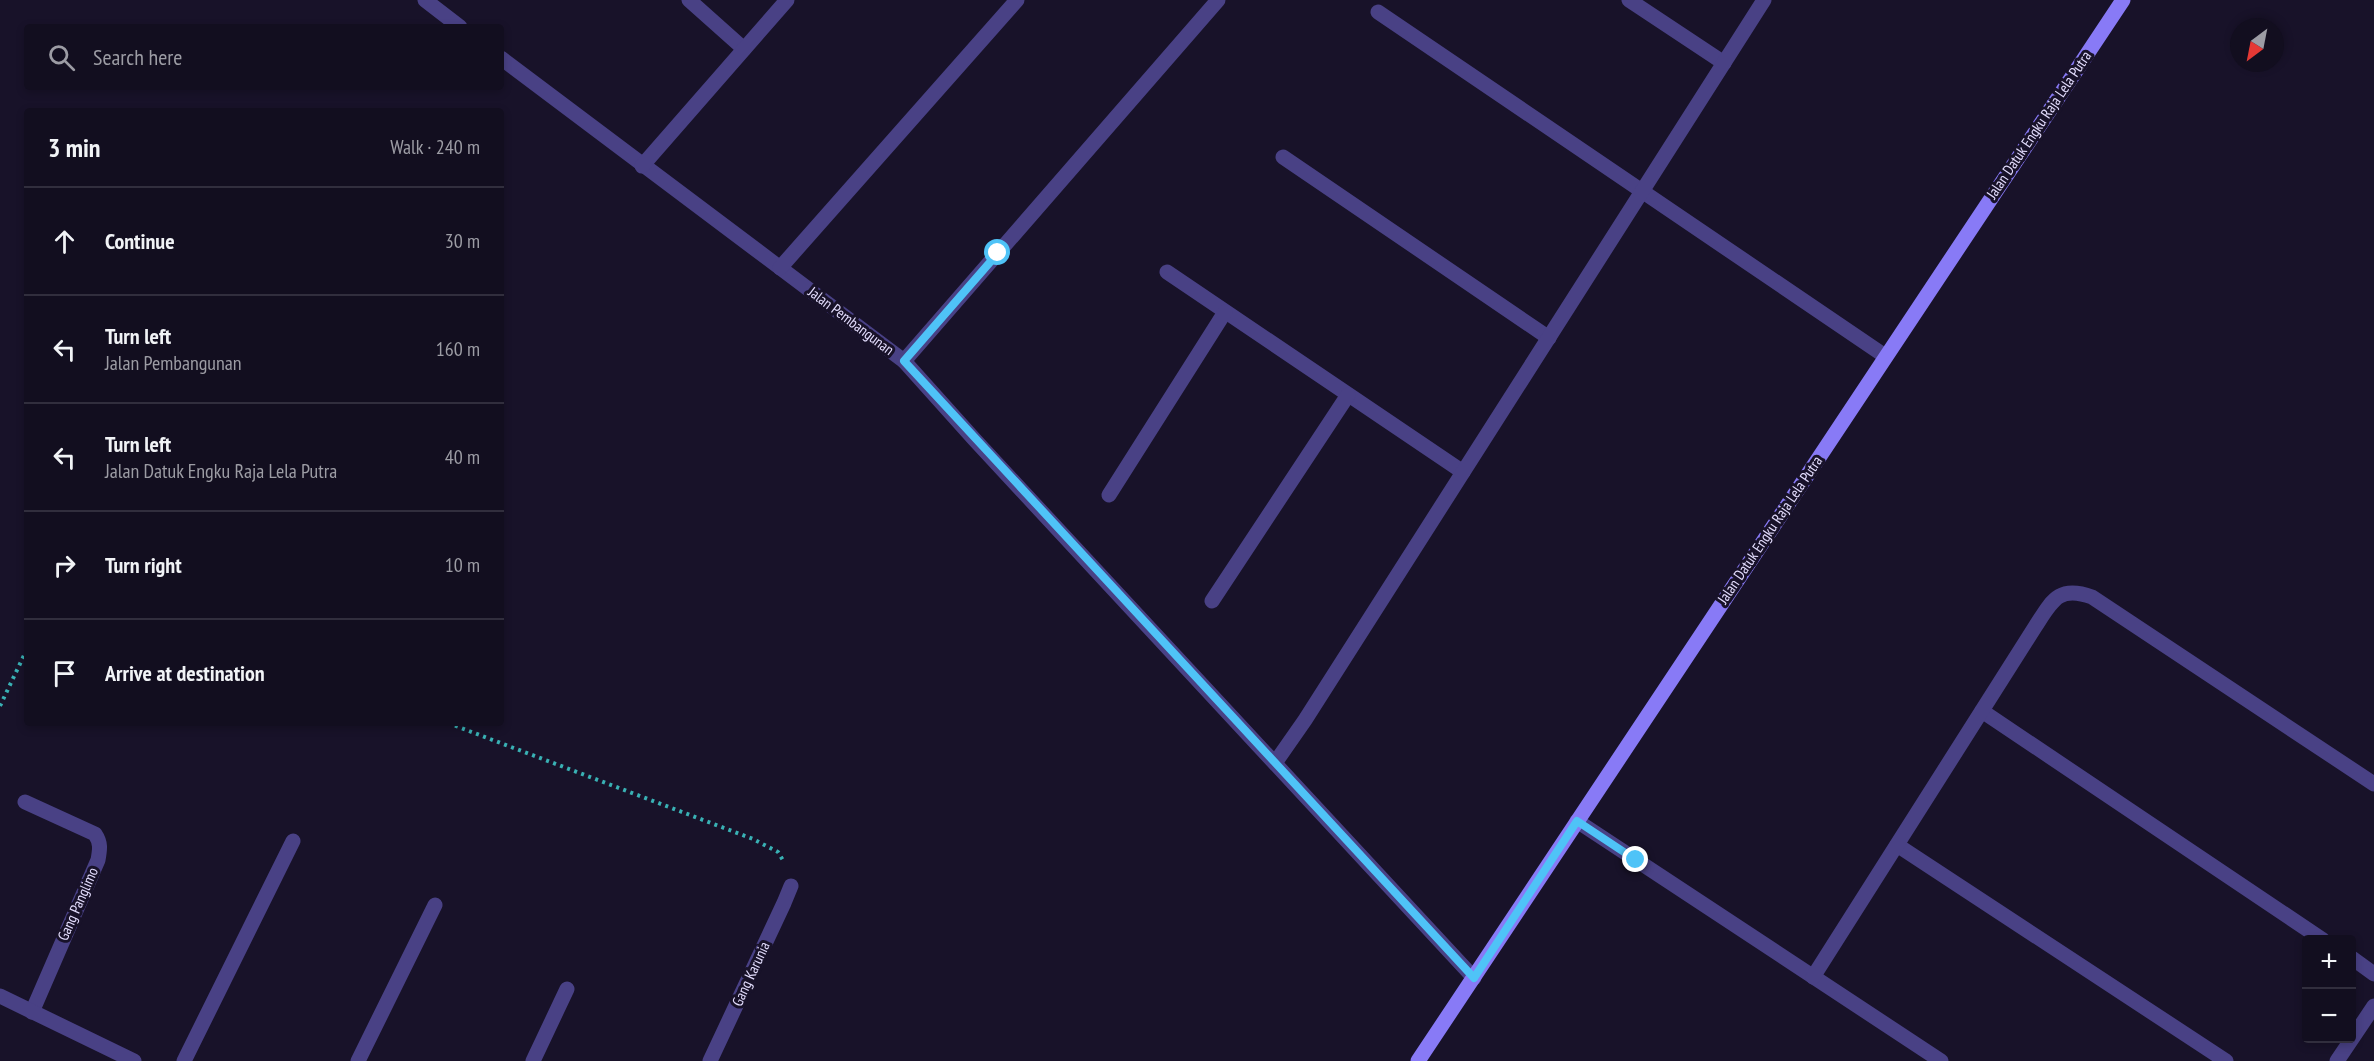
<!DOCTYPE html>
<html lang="en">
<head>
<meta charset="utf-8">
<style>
	body { margin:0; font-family:"PT Sans Narrow",sans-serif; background:#1f1c2c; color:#f1f3f6 }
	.controls { position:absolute; right:18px; bottom:18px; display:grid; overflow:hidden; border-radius:6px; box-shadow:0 3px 9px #0003 }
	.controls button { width:54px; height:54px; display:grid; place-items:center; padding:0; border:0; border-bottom:2px solid #312e3d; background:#120e1f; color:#f1f3f6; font:30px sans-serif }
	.compass { position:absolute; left:2230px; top:18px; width:54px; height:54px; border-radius:50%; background:#120e1f; box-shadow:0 3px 9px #0003; rotate:212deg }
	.stop { position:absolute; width:18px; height:18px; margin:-14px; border:4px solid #4fc3f7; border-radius:50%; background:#fff }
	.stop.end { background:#4fc3f7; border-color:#fff; box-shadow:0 2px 6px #0008 }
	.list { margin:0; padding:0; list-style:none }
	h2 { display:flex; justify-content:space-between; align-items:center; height:78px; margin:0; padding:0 24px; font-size:26px }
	h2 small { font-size:20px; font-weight:400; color:#9c9ca4 }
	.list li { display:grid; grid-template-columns:39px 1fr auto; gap:18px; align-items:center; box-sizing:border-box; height:108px; padding:0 24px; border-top:2px solid #312e3d }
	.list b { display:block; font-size:22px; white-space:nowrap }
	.list p { margin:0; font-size:20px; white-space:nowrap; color:#9c9ca4 }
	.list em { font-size:20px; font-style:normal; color:#9c9ca4 }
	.icon { flex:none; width:33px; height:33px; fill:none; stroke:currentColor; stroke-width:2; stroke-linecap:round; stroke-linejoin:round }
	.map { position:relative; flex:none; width:2374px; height:1061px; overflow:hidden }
	.search { position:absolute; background:#120e1f; box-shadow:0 3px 9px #0003; left:24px; top:24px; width:480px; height:66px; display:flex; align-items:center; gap:15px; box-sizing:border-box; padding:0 21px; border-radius:6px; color:#9c9ca4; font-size:22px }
	.panel { position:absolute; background:#120e1f; box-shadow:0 3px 9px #0003; left:24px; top:108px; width:480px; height:618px; border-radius:6px }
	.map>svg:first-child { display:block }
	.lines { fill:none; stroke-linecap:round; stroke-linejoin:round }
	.path { stroke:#39b1b4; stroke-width:4; stroke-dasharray:3 4.5; stroke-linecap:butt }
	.street { stroke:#494185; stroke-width:15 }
	.secondary { stroke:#887af6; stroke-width:15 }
	.route { stroke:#4fc3f7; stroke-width:8 }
	.labels { text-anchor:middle; stroke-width:6; stroke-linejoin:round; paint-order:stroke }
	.street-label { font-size:15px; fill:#e3ddfd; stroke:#181229 }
</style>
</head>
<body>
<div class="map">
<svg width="2374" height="1061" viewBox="0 0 2374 1061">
	<rect width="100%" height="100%" fill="#181229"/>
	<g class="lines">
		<g class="path">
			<polyline points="0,706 27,649"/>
			<polyline points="448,723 753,839 778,852 784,862"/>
		</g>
		<g class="street">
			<polyline points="425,0 460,27"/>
			<polyline points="689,0 744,49"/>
			<polyline points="1629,0 1724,63"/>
			<polyline points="1378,12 1885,356"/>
			<polyline points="501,58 904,361 974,439 1474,978"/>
			<polyline points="1283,157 1549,338"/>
			<polyline points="642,166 787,0"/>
			<polyline points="780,268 1017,0"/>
			<polyline points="1167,272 1463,472"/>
			<polyline points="904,361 1218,0"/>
			<polyline points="1109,495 1225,312"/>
			<polyline points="1212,601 1348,395"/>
			<polyline points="1982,711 2323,940"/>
			<polyline points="1275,763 1305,720 1764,0"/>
			<path d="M25,802L95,834C101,843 100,849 98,860L32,1012"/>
			<polyline points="1577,821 1941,1061"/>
			<polyline points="1897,845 2226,1061"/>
			<polyline points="2352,958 2374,974"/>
			<path d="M1813,977L2035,627C2052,601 2058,585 2092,597L2374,784"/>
			<polyline points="0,996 134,1061"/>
			<polyline points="184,1061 293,841"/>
			<polyline points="358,1061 435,905"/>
			<polyline points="533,1061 567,989"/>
			<polyline points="710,1061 784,903 791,886"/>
			<polyline points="2337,1061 2374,1006"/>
		</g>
		<polyline class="secondary" points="1418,1061 2123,0"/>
	</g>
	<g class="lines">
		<polyline class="route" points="998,253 904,361 1474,978 1577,821 1636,860"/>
	</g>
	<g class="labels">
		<g class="street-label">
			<text transform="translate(2039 125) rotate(-56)" y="5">Jalan Datuk Engku Raja Lela Putra</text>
			<text transform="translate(851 321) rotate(37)" y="5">Jalan Pembangunan</text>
			<text transform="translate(1770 530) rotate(-56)" y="5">Jalan Datuk Engku Raja Lela Putra</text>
			<text transform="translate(78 904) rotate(-66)" y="5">Gang Panglimo</text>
			<text transform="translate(751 974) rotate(-65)" y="5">Gang Karunia</text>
		</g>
	</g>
</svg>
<div class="controls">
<button>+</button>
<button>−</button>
</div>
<svg class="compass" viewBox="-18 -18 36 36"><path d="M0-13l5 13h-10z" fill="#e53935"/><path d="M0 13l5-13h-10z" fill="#9c9ca4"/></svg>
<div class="stop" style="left:998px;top:253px"></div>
<div class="stop end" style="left:1636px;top:860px"></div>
<div class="search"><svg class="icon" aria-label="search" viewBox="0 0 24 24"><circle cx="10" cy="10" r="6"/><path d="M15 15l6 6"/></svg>Search here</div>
<section class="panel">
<h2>3 min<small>Walk · 240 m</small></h2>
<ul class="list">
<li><svg class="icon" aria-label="ahead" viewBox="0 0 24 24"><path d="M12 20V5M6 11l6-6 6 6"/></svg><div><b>Continue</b></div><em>30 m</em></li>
<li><svg class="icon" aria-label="left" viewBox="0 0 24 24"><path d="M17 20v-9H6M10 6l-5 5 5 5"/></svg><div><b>Turn left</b><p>Jalan Pembangunan</p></div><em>160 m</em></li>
<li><svg class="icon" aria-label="left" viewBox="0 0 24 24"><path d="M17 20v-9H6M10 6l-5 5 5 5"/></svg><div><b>Turn left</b><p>Jalan Datuk Engku Raja Lela Putra</p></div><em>40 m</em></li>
<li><svg class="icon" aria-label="right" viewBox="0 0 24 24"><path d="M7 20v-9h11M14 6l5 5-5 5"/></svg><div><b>Turn right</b></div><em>10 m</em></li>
<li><svg class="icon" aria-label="arrive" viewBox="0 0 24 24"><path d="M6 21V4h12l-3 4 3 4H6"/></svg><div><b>Arrive at destination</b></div></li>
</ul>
</section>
</div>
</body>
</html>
